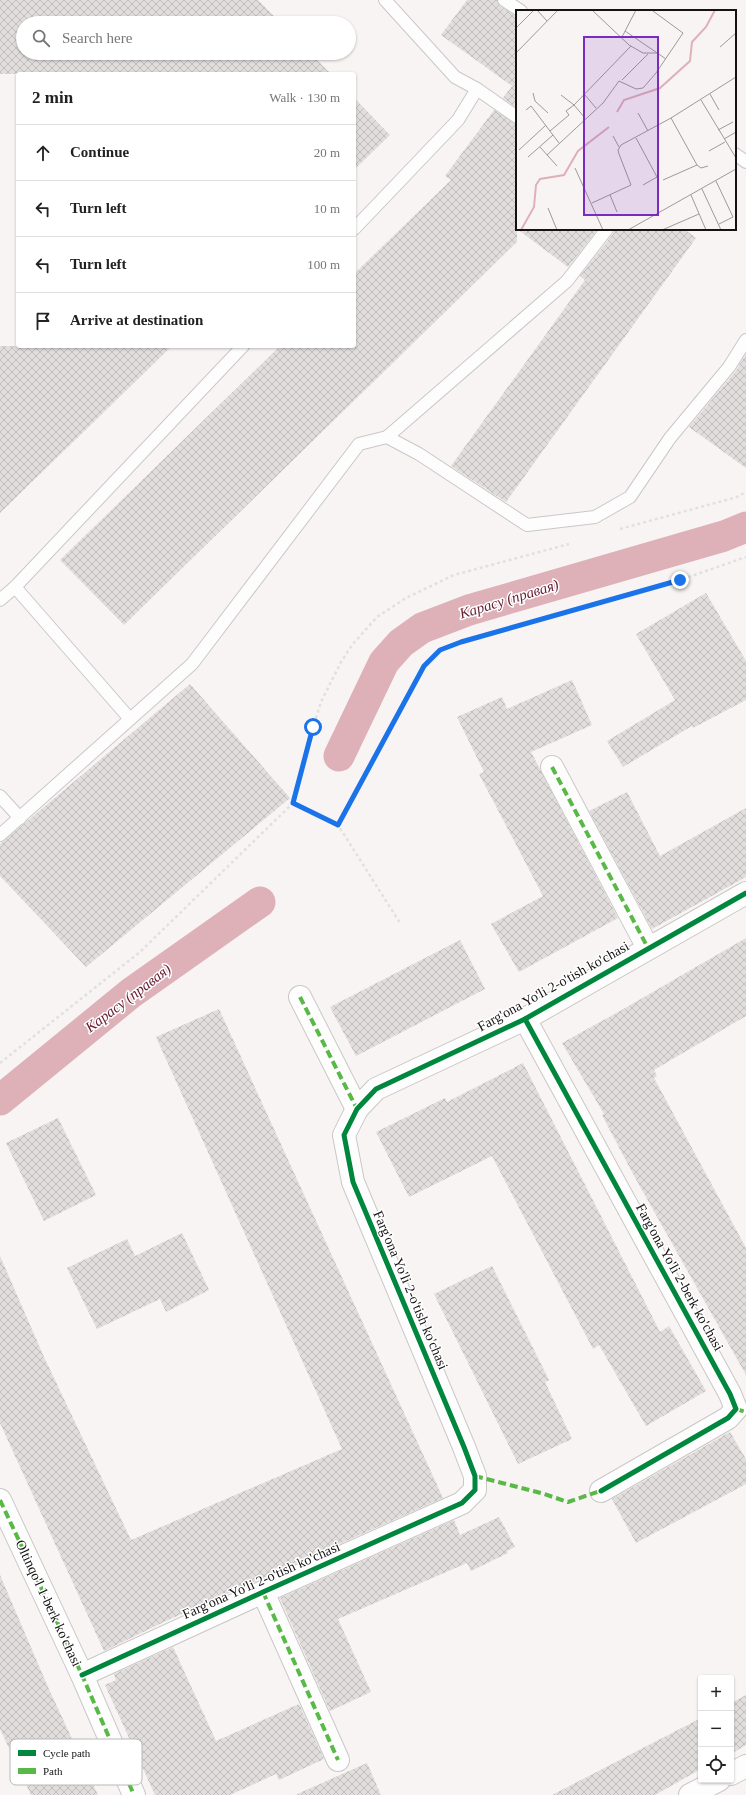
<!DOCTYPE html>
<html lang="en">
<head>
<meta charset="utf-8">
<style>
	body { margin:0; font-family:Georgia,serif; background:#f2f2f2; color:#222 }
	.controls { position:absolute; right:12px; bottom:12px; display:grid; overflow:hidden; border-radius:4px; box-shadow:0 1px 3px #0004 }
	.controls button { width:36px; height:36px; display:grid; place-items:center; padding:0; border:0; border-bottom:1px solid #e0e0e0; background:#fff; color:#222; font:20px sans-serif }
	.stop { position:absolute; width:12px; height:12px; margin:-9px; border:3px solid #1a73e8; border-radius:50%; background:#fff }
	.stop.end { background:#1a73e8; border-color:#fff; box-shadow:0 1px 4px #0008 }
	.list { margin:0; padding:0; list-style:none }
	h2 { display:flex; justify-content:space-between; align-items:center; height:52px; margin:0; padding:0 16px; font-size:17px }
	h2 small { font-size:13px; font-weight:400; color:#767676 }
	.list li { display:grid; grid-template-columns:26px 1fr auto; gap:12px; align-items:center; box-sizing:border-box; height:56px; padding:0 16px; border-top:1px solid #e0e0e0 }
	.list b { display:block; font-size:15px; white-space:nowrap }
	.list em { font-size:13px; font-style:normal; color:#767676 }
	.icon { flex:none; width:22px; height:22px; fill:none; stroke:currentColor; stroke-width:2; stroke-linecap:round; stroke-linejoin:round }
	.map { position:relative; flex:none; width:746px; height:1795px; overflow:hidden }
	.search { position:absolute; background:#fff; box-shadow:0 1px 3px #0004; left:16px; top:16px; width:340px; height:44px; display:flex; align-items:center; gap:10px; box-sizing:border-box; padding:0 14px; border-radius:22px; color:#767676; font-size:15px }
	.panel { position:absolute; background:#fff; box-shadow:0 1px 3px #0004; left:16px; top:72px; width:340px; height:276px; border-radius:4px }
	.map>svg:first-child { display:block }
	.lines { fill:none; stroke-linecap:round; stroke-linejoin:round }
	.canal { stroke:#deb1b8; stroke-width:31 }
	.building { fill:url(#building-cross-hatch) }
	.lane-casing { stroke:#cbc7c7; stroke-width:14 }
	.street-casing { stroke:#cbc7c7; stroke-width:24 }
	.path { stroke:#e1e0e0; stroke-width:2.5; stroke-dasharray:3 3; stroke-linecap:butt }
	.lane { stroke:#fefdfd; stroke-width:12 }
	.street { stroke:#fefdfd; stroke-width:22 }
	.quiet { stroke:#58b947; stroke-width:4; stroke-dasharray:8 4; stroke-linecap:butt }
	.cycleway-casing { stroke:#fff; stroke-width:8 }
	.cycleway { stroke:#00873e; stroke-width:5 }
	.route { stroke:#1a73e8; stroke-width:5 }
	.labels { text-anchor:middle; stroke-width:3; stroke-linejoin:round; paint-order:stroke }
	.street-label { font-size:14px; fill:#161213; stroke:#fff }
	.water-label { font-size:15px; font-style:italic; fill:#661c31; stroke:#fff }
	.inset-river { fill:none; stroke:#deb1b8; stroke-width:2 }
	.inset-road { fill:none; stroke:#9e9a9a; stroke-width:1 }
	.view { fill:#7b2cbf; fill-opacity:0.15; stroke:#7b2cbf; stroke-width:2 }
	.inset-edge { fill:none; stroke:#161213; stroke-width:2 }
	.key { fill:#fff; stroke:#b9b8b8; stroke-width:1 }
	.key-label { font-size:11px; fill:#161213 }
</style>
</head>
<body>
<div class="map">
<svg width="746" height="1795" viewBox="0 0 746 1795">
	<defs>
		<pattern id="building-cross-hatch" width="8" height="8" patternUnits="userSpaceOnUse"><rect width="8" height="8" fill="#e1dddd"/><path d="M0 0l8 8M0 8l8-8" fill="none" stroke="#c0bdbd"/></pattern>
	</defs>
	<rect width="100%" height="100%" fill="#f9f4f4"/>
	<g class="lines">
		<g class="canal">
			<polyline points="339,756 384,662 401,643 422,628 469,610 724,536 746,527"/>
			<polyline points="0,1100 131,993 260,902"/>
		</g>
	</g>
	<g class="building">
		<polygon points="0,0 258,0 281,23 23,23 23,53 310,53 331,74 0,74"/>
		<polygon points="467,0 497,0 500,6 517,17 517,108 503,98 512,86 441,35"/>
		<polygon points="354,98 390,135 354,170"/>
		<polygon points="494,110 517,124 517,229 598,229 568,267 517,229 517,242 124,625 60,560 280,346 354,346 354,274 451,180 445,176"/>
		<polygon points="614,229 684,229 696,238 506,502 451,466 585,280 580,276 613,234"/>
		<polygon points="0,346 172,346 0,513"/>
		<polygon points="746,354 746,468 689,427 735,372"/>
		<polygon points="706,593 746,661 746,700 693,728 692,726 623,767 607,741 675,700 636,634"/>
		<polygon points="572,680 592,725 531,752 618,918 519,972 491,924 543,896 479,774 484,772 457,717 502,697 507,709"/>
		<polygon points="190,684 290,798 86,967 0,876 0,844"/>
		<polygon points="627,792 660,856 746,808 746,877 652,929 589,811"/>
		<polygon points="746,938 746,1016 654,1070 657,1076 654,1078 746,1248 746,1375 633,1174 602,1115 604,1114 562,1043 620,1011"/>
		<polygon points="460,940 485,989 356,1056 330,1007"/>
		<polygon points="219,1009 443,1498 166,1621 104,1651 0,1423 0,1256 44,1357 131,1540 342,1449 156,1037"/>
		<polygon points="523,1063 660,1332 669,1326 706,1391 646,1426 599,1345 593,1349 492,1156 409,1197 376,1132 445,1098 447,1102"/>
		<polygon points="58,1118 96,1195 44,1221 6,1143"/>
		<polygon points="182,1233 209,1290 166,1312 160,1299 97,1329 67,1268 127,1239 135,1256"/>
		<polygon points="492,1266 549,1380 545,1382 572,1439 518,1464 434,1294"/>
		<polygon points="730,1432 746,1459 746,1484 636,1543 612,1499"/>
		<polygon points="499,1517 515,1547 507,1551 508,1553 471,1571 467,1563 338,1619 371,1692 330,1711 280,1598 454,1520 460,1535"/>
		<polygon points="0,1575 48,1687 98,1795 31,1795 0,1729"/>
		<polygon points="173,1647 216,1741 299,1704 324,1759 279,1780 276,1774 230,1795 155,1795 105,1685 116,1680 114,1674"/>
		<polygon points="746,1695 746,1745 731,1754 731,1703"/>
		<polygon points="701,1718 701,1769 655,1795 552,1795"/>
		<polygon points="367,1763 381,1795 295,1795"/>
	</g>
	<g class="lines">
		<defs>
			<g id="lane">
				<polyline points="385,0 455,77 477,89 517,117"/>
				<polyline points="504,0 521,11"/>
				<polyline points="735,154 746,162"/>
				<polyline points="354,229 458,120 477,89"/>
				<polyline points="387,437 567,281 607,229"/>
				<polyline points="15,587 130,719"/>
				<polyline points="0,600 15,587 243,346"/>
				<polyline points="0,796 20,818"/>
				<polyline points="0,835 192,664 359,444 387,437 419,454 527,525 595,517 630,497 670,438 729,367 746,340"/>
			</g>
			<g id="street">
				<polyline points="552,767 648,948"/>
				<polyline points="300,997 357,1109"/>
				<polyline points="525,1019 730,1394 736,1409 728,1418 601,1491"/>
				<polyline points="0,1500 82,1675 134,1795"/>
				<polyline points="263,1592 338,1760"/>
				<polyline points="82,1675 263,1592 462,1503 475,1490 475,1476 464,1447 353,1182 344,1135 357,1109 376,1089 525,1019 746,893"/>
				<polyline points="731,1774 746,1766"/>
				<polyline points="690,1795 719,1780"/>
			</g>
		</defs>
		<use href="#lane" class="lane-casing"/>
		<use href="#street" class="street-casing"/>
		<g class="path">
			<polyline points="620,529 737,497 746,492"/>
			<polyline points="293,803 338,825 400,923"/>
			<polyline points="338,825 424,666 440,650 461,642 680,580 746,557"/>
			<polyline points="0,1063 140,952 293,803 313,727 321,702 341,662 352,645 377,617 406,598 454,575 569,544"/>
		</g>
		<use href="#lane" class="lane"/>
		<use href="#street" class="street"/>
		<g class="quiet">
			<polyline points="552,767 648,948"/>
			<polyline points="300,997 357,1109"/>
			<polyline points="736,1409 746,1412"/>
			<polyline points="475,1476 541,1493 568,1502 603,1490"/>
			<polyline points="0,1500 82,1675 134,1795"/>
			<polyline points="263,1592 338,1760"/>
		</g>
		<defs>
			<g id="cycleway">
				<polyline points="525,1019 730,1394 736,1409 728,1418 601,1491"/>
				<polyline points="82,1675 263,1592 462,1503 475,1490 475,1476 464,1447 353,1182 344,1135 357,1109 376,1089 525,1019 746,893"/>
			</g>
		</defs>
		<use href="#cycleway" class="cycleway-casing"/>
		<use href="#cycleway" class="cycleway"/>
	</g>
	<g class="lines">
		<polyline class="route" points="313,727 293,803 338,825 424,666 440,650 461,642 680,580"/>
	</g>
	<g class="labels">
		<g class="street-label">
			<text transform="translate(553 986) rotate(-29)" y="5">Farg'ona Yo'li 2-o'tish ko'chasi</text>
			<text transform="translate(680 1277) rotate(61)" y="5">Farg'ona Yo'li 2-berk ko'chasi</text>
			<text transform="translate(411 1290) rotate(67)" y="5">Farg'ona Yo'li 2-o'tish ko'chasi</text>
			<text transform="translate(261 1580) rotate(-24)" y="5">Farg'ona Yo'li 2-o'tish ko'chasi</text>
			<text transform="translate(49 1603) rotate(65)" y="5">Oltinqo'l 1-berk ko'chasi</text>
		</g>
		<g class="water-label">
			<text transform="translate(509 599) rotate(-17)" y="5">Карасу (правая)</text>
			<text transform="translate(128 998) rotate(-37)" y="5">Карасу (правая)</text>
		</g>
	</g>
	<g transform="translate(516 10)">
		<rect width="220" height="220" fill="#f9f4f4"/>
		<path class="inset-river" d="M101,102L108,90L144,78L174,51L176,32L190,17L199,0M5,220L18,197L20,175L24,169L48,165L62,141L93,117"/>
		<path class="inset-road" d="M21,0L31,11M76,0L113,35L127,43H141M0,18L18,0M109,21L150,49M106,27L120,0M204,37L220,23M0,43L42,0M106,70L132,44M17,83L19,91L32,103M194,84L203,100M69,85L80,98M185,90L220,148M10,100L15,96L43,133M122,103L132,121M69,108L58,95L115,36M202,120L217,112M34,121L53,105L50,101L58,95L45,85M97,126L103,137M120,128L141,167L127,175M208,129L220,122M24,137L41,156M3,140L30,115M193,141L209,132M31,145L87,93L103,71L120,79L127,78L140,63L167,23L137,1M12,147L37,125M181,155L185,158L192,156M59,158L87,220M147,170L181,155L155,108M200,171L217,207L203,214M186,179L205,220M94,185L101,202M175,185L190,220M76,193L115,175L103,144L102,140L105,135L155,108L220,67M32,198L41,220M112,220L220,159M146,220L183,204"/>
		<path class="view" d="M68,27H142V205H68Z"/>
		<rect width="220" height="220" class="inset-edge"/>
	</g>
	<rect x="10" y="1739" width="132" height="46" rx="6" class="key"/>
	<rect x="18" y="1750" width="18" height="6" fill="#00873e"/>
	<rect x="18" y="1768" width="18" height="6" fill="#58b947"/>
	<g class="key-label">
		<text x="43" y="1757">Cycle path</text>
		<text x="43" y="1775">Path</text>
	</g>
</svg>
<div class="controls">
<button>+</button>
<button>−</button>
<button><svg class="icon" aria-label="locate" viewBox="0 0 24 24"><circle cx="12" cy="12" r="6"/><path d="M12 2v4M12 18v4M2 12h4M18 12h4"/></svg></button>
</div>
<div class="stop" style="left:313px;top:727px"></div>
<div class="stop end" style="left:680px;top:580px"></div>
<div class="search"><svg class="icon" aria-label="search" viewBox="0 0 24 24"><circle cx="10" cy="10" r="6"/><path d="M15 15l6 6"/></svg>Search here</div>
<section class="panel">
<h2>2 min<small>Walk · 130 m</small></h2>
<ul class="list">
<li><svg class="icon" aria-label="ahead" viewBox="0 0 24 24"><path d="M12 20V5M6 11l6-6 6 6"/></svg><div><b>Continue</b></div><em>20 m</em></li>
<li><svg class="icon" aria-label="left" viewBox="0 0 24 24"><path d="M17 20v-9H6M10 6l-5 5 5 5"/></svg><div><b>Turn left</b></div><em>10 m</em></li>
<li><svg class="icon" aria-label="left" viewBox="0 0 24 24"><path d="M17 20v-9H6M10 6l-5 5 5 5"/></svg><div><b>Turn left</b></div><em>100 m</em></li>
<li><svg class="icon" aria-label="arrive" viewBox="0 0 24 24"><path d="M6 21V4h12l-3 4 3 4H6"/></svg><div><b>Arrive at destination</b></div></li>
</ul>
</section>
</div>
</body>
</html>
